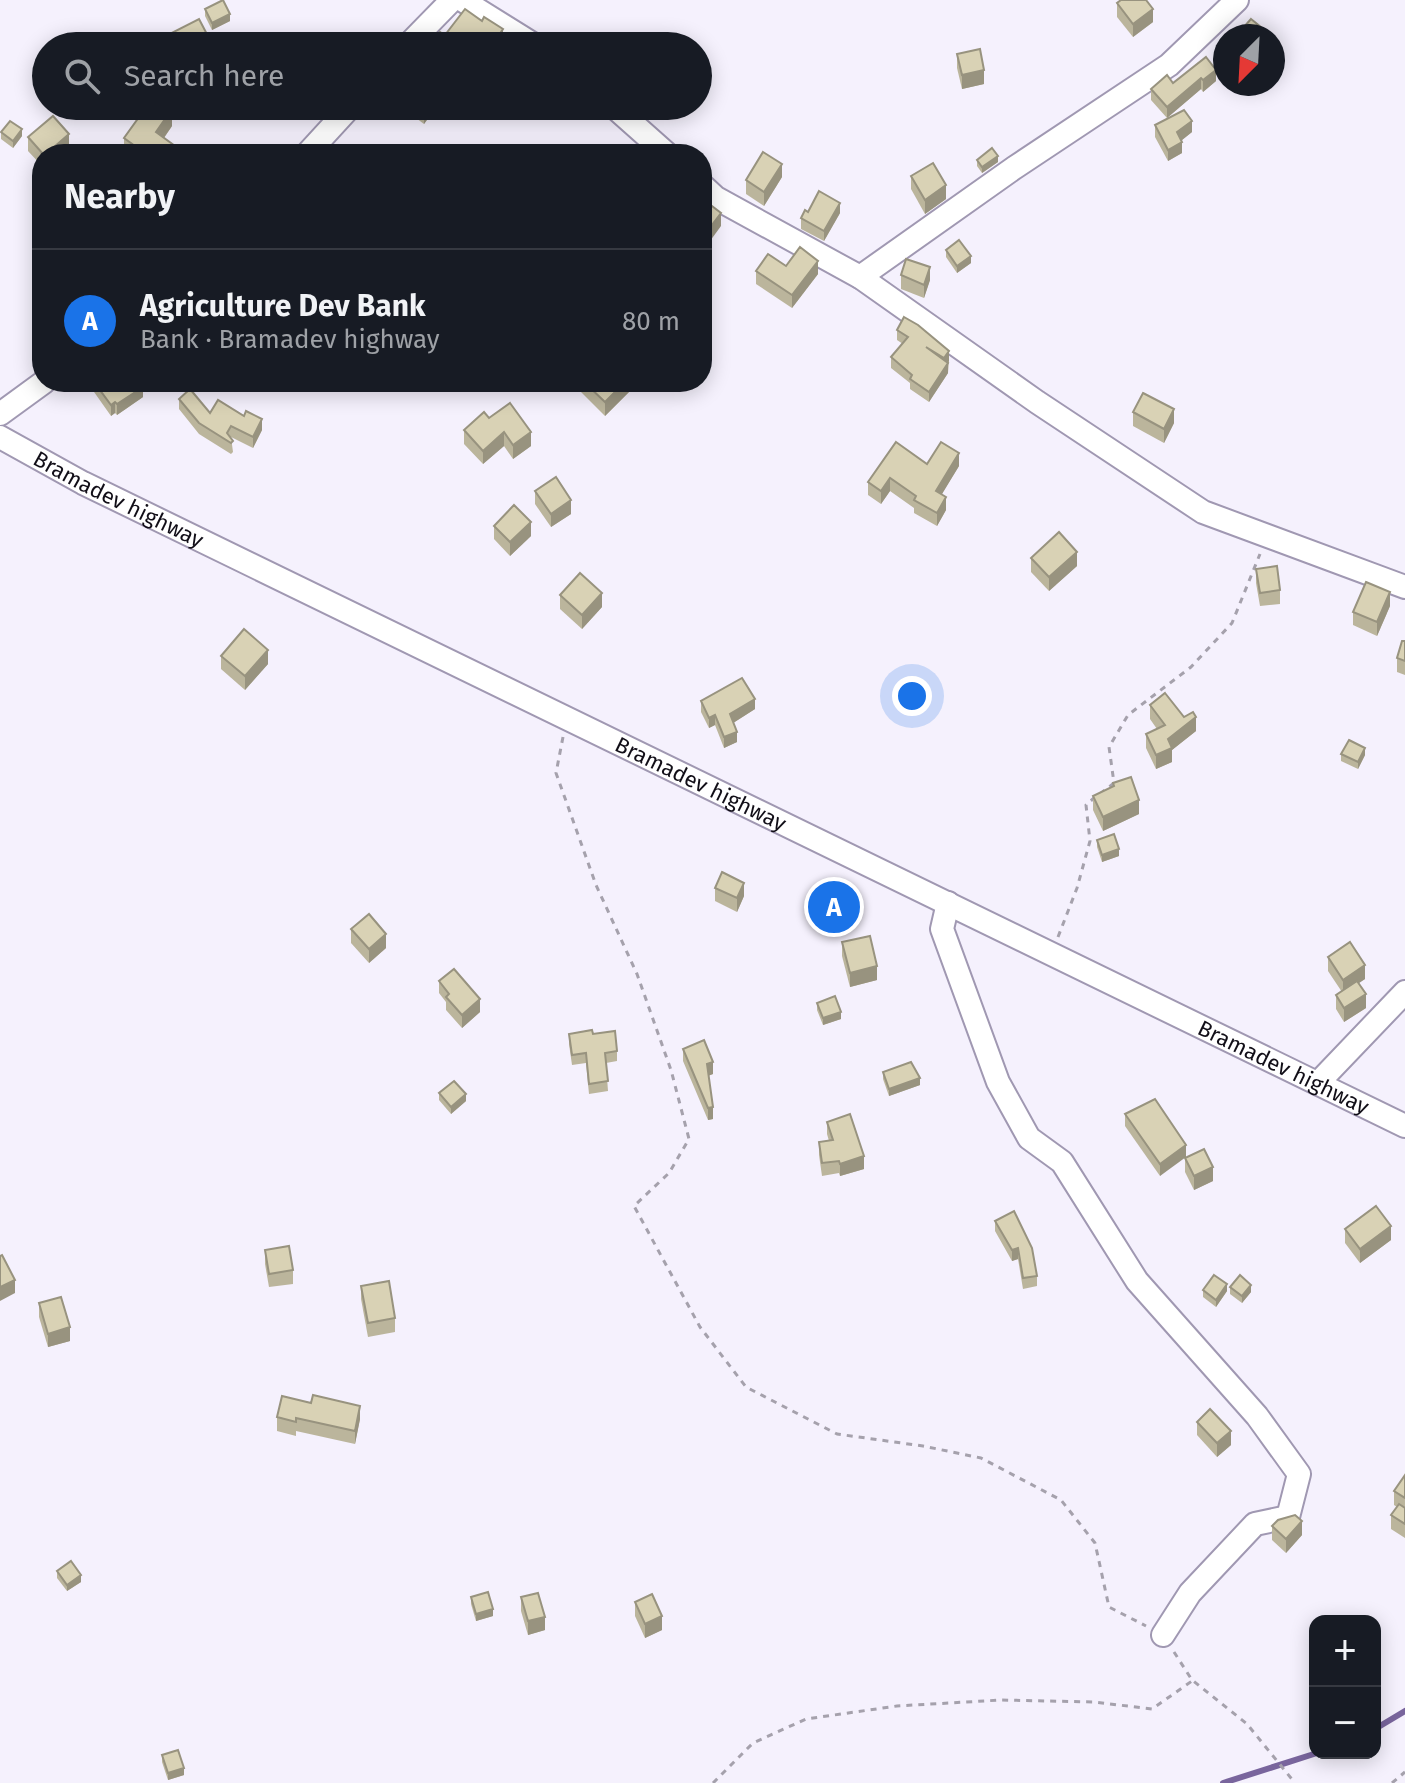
<!DOCTYPE html>
<html lang="en">
<head>
<meta charset="utf-8">
<style>
	body { margin:0; font-family:"Fira Sans",sans-serif; background:#20242c; color:#f1f3f6 }
	.controls { position:absolute; right:24px; bottom:24px; display:grid; overflow:hidden; border-radius:16px; box-shadow:0 4px 20px #0003 }
	.controls button { width:72px; height:72px; display:grid; place-items:center; padding:0; border:0; border-bottom:2px solid #363941; background:#171b24; color:#f1f3f6; font:40px sans-serif }
	.compass { position:absolute; left:1213px; top:24px; width:72px; height:72px; border-radius:50%; background:#171b24; box-shadow:0 4px 20px #0003; rotate:204deg }
	.you { position:absolute; left:912px; top:696px; width:28px; height:28px; margin:-20px; border:6px solid #fff; border-radius:50%; background:#1a73e8; box-shadow:0 0 0 12px #1a73e833 }
	.badge { display:grid; place-items:center; width:52px; height:52px; border-radius:50%; background:#1a73e8; color:#fff; font-size:26px; font-weight:700 }
	.pin { position:absolute; translate:-50% -50%; border:4px solid #fff; box-shadow:0 2px 8px #0006 }
	.list { margin:0; padding:0; list-style:none }
	h2 { display:flex; justify-content:space-between; align-items:center; height:104px; margin:0; padding:0 32px; font-size:34px }
	h2 small { font-size:26px; font-weight:400; color:#9ea1a6 }
	.list li { display:grid; grid-template-columns:52px 1fr auto; gap:24px; align-items:center; box-sizing:border-box; height:144px; padding:0 32px; border-top:2px solid #363941 }
	.list b { display:block; font-size:30px; white-space:nowrap }
	.list p { margin:0; font-size:26px; white-space:nowrap; color:#9ea1a6 }
	.list em { font-size:26px; font-style:normal; color:#9ea1a6 }
	.icon { flex:none; width:44px; height:44px; fill:none; stroke:currentColor; stroke-width:2; stroke-linecap:round; stroke-linejoin:round }
	.map { position:relative; flex:none; width:1405px; height:1783px; overflow:hidden }
	.search { position:absolute; background:#171b24; box-shadow:0 4px 20px #0003; left:32px; top:32px; width:680px; height:88px; display:flex; align-items:center; gap:20px; box-sizing:border-box; padding:0 28px; border-radius:44px; color:#9ea1a6; font-size:30px }
	.panel { position:absolute; background:#171b24; box-shadow:0 4px 20px #0003; left:32px; top:144px; width:680px; height:248px; border-radius:32px }
	.map>svg:first-child { display:block }
	.lines { fill:none; stroke-linecap:round; stroke-linejoin:round }
	.stream { stroke:#79659d; stroke-width:6 }
	.minor-casing { stroke:#a098b2; stroke-width:26 }
	.path { stroke:#a5a1ac; stroke-width:3; stroke-dasharray:6 6; stroke-linecap:butt }
	.minor { stroke:#fff; stroke-width:22 }
	.wall { fill:#bbb59c }
	.shaded-wall { fill:#98937f }
	.building { fill:#d9d2b5; stroke:#98937f; stroke-width:2 }
	.labels { text-anchor:middle; stroke-width:6; stroke-linejoin:round; paint-order:stroke }
	.street-label { font-size:22px; fill:#110e17; stroke:#f5f1fd }
</style>
</head>
<body>
<div class="map">
<svg width="1405" height="1783" viewBox="0 0 1405 1783">
	<rect width="100%" height="100%" fill="#f5f1fd"/>
	<g class="lines">
		<g class="stream">
			<polyline points="1375,1729 1405,1711"/>
			<polyline points="1223,1783 1317,1753"/>
		</g>
		<defs>
			<g id="minor">
				<polyline points="462,0 536,46"/>
				<polyline points="407,46 452,0"/>
				<polyline points="613,106 667,154"/>
				<polyline points="307,154 351,106"/>
				<polyline points="702,185 716,198 860,277 1037,402 1203,512 1405,587"/>
				<polyline points="860,277 1014,168 1169,65 1237,0"/>
				<polyline points="0,414 44,382"/>
				<path id="s1" d="M0,437L83,483L1405,1126"/>
				<polyline points="948,903 942,929 998,1082 1029,1138 1062,1162 1137,1281 1257,1416 1299,1474 1288,1517 1255,1524 1190,1593 1163,1635"/>
				<polyline points="1318,1083 1405,992"/>
			</g>
		</defs>
		<use href="#minor" class="minor-casing"/>
		<g class="path">
			<polyline points="563,737 556,773 596,885 637,974 671,1070 689,1139 669,1173 634,1206 700,1327 746,1387 837,1434 923,1446 981,1458 1061,1500 1095,1543 1109,1607 1146,1626"/>
			<polyline points="1100,794 1114,783 1109,747 1128,715 1191,667 1232,623 1260,554"/>
			<polyline points="1058,937 1077,888 1090,841 1086,805 1094,798"/>
			<polyline points="1174,1652 1192,1680 1247,1724 1295,1783"/>
			<polyline points="713,1783 753,1743 806,1719 897,1706 1001,1700 1094,1702 1152,1709 1192,1681"/>
			<polyline points="1392,1783 1405,1772"/>
		</g>
		<use href="#minor" class="minor"/>
	</g>
	<g class="wall">
		<polygon points="1117,3 1153,22 1133,37 1117,17"/>
		<polygon points="205,9 230,21 212,30 205,16"/>
		<polygon points="465,9 503,42 500,46 430,46 445,35"/>
		<polygon points="957,54 984,84 962,89 957,68"/>
		<polygon points="1206,57 1216,81 1203,92 1201,89 1167,118 1151,100 1151,89 1173,83"/>
		<polygon points="400,106 437,106 424,124"/>
		<polygon points="1155,125 1192,132 1182,140 1182,153 1168,161 1155,137"/>
		<polygon points="172,126 164,138 186,154 124,154 124,138"/>
		<polygon points="1,132 22,136 13,148 1,139"/>
		<polygon points="28,137 69,148 62,154 42,154 42,166 28,151"/>
		<polygon points="977,160 998,162 982,173 977,166"/>
		<polygon points="911,176 946,199 925,214 911,189"/>
		<polygon points="782,177 764,206 746,194 746,180"/>
		<polygon points="808,212 840,213 824,241 801,229 801,218"/>
		<polygon points="946,250 971,263 957,273 946,257"/>
		<polygon points="786,266 818,274 792,308 756,284 756,271"/>
		<polygon points="901,275 930,280 924,298 901,289"/>
		<polygon points="904,317 949,361 948,373 929,402 910,389 910,383 891,368 891,357 903,344 897,340 897,330"/>
		<polygon points="87,382 139,382 143,397 117,415 115,413 111,416"/>
		<polygon points="581,382 647,382 639,392 634,387 605,416 581,392"/>
		<polygon points="179,399 210,413 262,430 253,448 231,437 233,452 231,454 199,434 179,409"/>
		<polygon points="1133,412 1174,423 1164,443 1133,426"/>
		<polygon points="489,418 531,446 513,459 504,446 483,464 464,444 464,430"/>
		<polygon points="927,464 959,466 941,495 946,510 937,526 914,513 914,508 890,491 881,504 868,495 868,482"/>
		<polygon points="535,491 571,514 551,527 535,504"/>
		<polygon points="494,526 531,536 510,556 494,539"/>
		<polygon points="1031,558 1077,566 1049,591 1031,572"/>
		<polygon points="1256,569 1280,590 1280,604 1260,606 1256,583"/>
		<polygon points="560,595 602,607 582,629 560,609"/>
		<polygon points="1390,606 1377,636 1353,625 1353,612"/>
		<polygon points="1405,641 1405,675 1397,672 1397,658"/>
		<polygon points="221,656 268,664 245,690 221,669"/>
		<polygon points="701,701 755,709 733,723 737,742 724,748 715,725 709,728 701,712"/>
		<polygon points="1150,705 1184,717 1196,731 1172,750 1172,762 1156,769 1146,748 1146,734 1157,729 1150,719"/>
		<polygon points="1341,754 1365,755 1358,769 1341,761"/>
		<polygon points="1113,783 1139,814 1103,831 1093,810 1093,796 1113,786"/>
		<polygon points="1097,840 1119,856 1102,862 1097,847"/>
		<polygon points="715,888 744,896 737,912 715,901"/>
		<polygon points="351,929 386,948 369,963 351,943"/>
		<polygon points="842,942 877,980 850,987 842,956"/>
		<polygon points="1328,957 1365,979 1358,983 1366,1008 1344,1022 1336,1009 1336,995 1342,992 1328,971"/>
		<polygon points="439,981 480,1012 462,1028 446,1010 446,1002 439,993"/>
		<polygon points="817,1003 841,1019 823,1025 817,1010"/>
		<polygon points="569,1034 593,1034 617,1051 617,1061 606,1063 608,1091 589,1094 586,1063 572,1065 569,1044"/>
		<polygon points="683,1049 713,1074 708,1076 713,1119 708,1120 683,1061"/>
		<polygon points="883,1072 920,1085 889,1096 883,1079"/>
		<polygon points="439,1093 466,1101 451,1114 439,1100"/>
		<polygon points="1125,1114 1186,1145 1160,1176 1125,1126"/>
		<polygon points="827,1122 864,1169 840,1176 839,1173 822,1176 819,1155 819,1142 829,1141 827,1134"/>
		<polygon points="1185,1158 1213,1181 1194,1190 1185,1172"/>
		<polygon points="995,1221 1037,1276 1037,1286 1023,1289 1018,1259 1012,1261 995,1231"/>
		<polygon points="1345,1229 1391,1240 1360,1263 1345,1243"/>
		<polygon points="265,1250 293,1270 293,1284 269,1287 265,1264"/>
		<polygon points="361,1286 395,1318 395,1332 368,1337 361,1299"/>
		<polygon points="1230,1287 1251,1292 1242,1303 1230,1294"/>
		<polygon points="1203,1290 1227,1291 1216,1307 1203,1297"/>
		<polygon points="39,1303 70,1341 48,1347 39,1317"/>
		<polygon points="277,1417 360,1419 355,1444 296,1431 296,1436 277,1431"/>
		<polygon points="1197,1422 1231,1445 1217,1457 1197,1435"/>
		<polygon points="1405,1475 1405,1538 1391,1529 1391,1515 1397,1507 1394,1505 1394,1491"/>
		<polygon points="1272,1526 1302,1535 1286,1553 1272,1540"/>
		<polygon points="57,1571 81,1582 67,1591 57,1578"/>
		<polygon points="471,1597 493,1616 476,1621 471,1604"/>
		<polygon points="521,1597 545,1630 528,1635 521,1611"/>
		<polygon points="635,1602 662,1630 645,1638 635,1616"/>
		<polygon points="162,1755 184,1775 168,1780 162,1762"/>
	</g>
	<g class="shaded-wall">
		<polygon points="1153,9 1153,22 1133,37 1133,24"/>
		<polygon points="230,14 230,21 212,30 212,23"/>
		<polygon points="503,29 503,42 500,46 492,46"/>
		<polygon points="465,36 465,46 458,46"/>
		<polygon points="210,40 210,46 197,46"/>
		<polygon points="984,70 984,84 962,89 962,75"/>
		<polygon points="1216,70 1216,81 1203,92 1203,80"/>
		<polygon points="1201,78 1201,89 1167,118 1167,107"/>
		<polygon points="428,106 437,106 424,124 424,111"/>
		<polygon points="172,109 172,126 156,149 156,132"/>
		<polygon points="1192,121 1192,132 1177,144 1177,132"/>
		<polygon points="22,129 22,136 13,148 13,141"/>
		<polygon points="69,134 69,148 62,154 46,154"/>
		<polygon points="1182,142 1182,153 1168,161 1168,150"/>
		<polygon points="998,156 998,162 982,173 982,167"/>
		<polygon points="782,164 782,177 764,206 764,192"/>
		<polygon points="946,185 946,199 925,214 925,200"/>
		<polygon points="840,203 840,213 824,241 824,231"/>
		<polygon points="721,213 721,226 702,252 702,238"/>
		<polygon points="971,256 971,263 957,273 957,266"/>
		<polygon points="818,261 818,274 792,308 792,295"/>
		<polygon points="930,267 930,280 924,298 924,285"/>
		<polygon points="949,351 949,361 944,368 944,358"/>
		<polygon points="948,363 948,373 929,402 929,392"/>
		<polygon points="625,382 634,382 634,387 605,416 605,402"/>
		<polygon points="639,382 647,382 639,392"/>
		<polygon points="143,387 143,397 117,415 117,404"/>
		<polygon points="115,402 115,413 111,416 111,405"/>
		<polygon points="1174,409 1174,423 1164,443 1164,429"/>
		<polygon points="262,419 262,430 253,448 253,437"/>
		<polygon points="504,432 504,446 483,464 483,451"/>
		<polygon points="531,432 531,446 513,459 513,445"/>
		<polygon points="959,453 959,466 936,504 936,491"/>
		<polygon points="890,478 890,491 881,504 881,491"/>
		<polygon points="946,497 946,510 937,526 937,513"/>
		<polygon points="571,500 571,514 551,527 551,514"/>
		<polygon points="531,522 531,536 510,556 510,542"/>
		<polygon points="1077,552 1077,566 1049,591 1049,577"/>
		<polygon points="1390,592 1390,606 1377,636 1377,622"/>
		<polygon points="602,593 602,607 582,629 582,615"/>
		<polygon points="268,650 268,664 245,690 245,676"/>
		<polygon points="755,699 755,709 730,725 730,714"/>
		<polygon points="715,715 715,725 709,728 709,718"/>
		<polygon points="1196,717 1196,731 1172,750 1172,762 1156,769 1156,755 1168,739"/>
		<polygon points="737,732 737,742 724,748 724,737"/>
		<polygon points="1365,748 1365,755 1358,769 1358,762"/>
		<polygon points="1139,800 1139,814 1103,831 1103,817"/>
		<polygon points="1119,849 1119,856 1102,862 1102,855"/>
		<polygon points="744,883 744,896 737,912 737,898"/>
		<polygon points="386,934 386,948 369,963 369,949"/>
		<polygon points="1365,965 1365,979 1343,994 1343,980"/>
		<polygon points="877,966 877,980 850,987 850,973"/>
		<polygon points="1366,994 1366,1008 1344,1022 1344,1008"/>
		<polygon points="480,999 480,1012 462,1028 462,1015"/>
		<polygon points="841,1012 841,1019 823,1025 823,1018"/>
		<polygon points="713,1062 713,1074 707,1076 707,1064"/>
		<polygon points="920,1078 920,1085 889,1096 889,1089"/>
		<polygon points="466,1094 466,1101 451,1114 451,1107"/>
		<polygon points="713,1107 713,1119 708,1120 708,1108"/>
		<polygon points="1186,1145 1186,1157 1160,1176 1160,1164"/>
		<polygon points="864,1156 864,1169 840,1176 840,1164"/>
		<polygon points="1213,1167 1213,1181 1194,1190 1194,1176"/>
		<polygon points="1391,1226 1391,1240 1360,1263 1360,1249"/>
		<polygon points="1018,1248 1018,1259 1012,1261 1012,1250"/>
		<polygon points="15,1280 15,1293 0,1301 0,1287"/>
		<polygon points="1227,1284 1227,1291 1216,1307 1216,1300"/>
		<polygon points="1251,1285 1251,1292 1242,1303 1242,1296"/>
		<polygon points="70,1327 70,1341 48,1347 48,1334"/>
		<polygon points="360,1406 360,1419 355,1444 355,1431"/>
		<polygon points="1231,1431 1231,1445 1217,1457 1217,1443"/>
		<polygon points="1302,1521 1302,1535 1286,1553 1286,1539"/>
		<polygon points="81,1575 81,1582 67,1591 67,1585"/>
		<polygon points="493,1609 493,1616 476,1621 476,1614"/>
		<polygon points="662,1616 662,1630 645,1638 645,1624"/>
		<polygon points="545,1617 545,1630 528,1635 528,1621"/>
		<polygon points="184,1768 184,1775 168,1780 168,1773"/>
	</g>
	<g class="building">
		<polygon points="223,0 230,14 212,23 205,9"/>
		<polygon points="1121,0 1146,0 1153,9 1133,24 1117,3"/>
		<polygon points="465,9 482,21 484,17 503,29 492,46 481,46 465,36 458,46 430,46 440,32 445,35"/>
		<polygon points="199,19 210,40 197,46 144,46 158,36 160,39"/>
		<polygon points="1251,19 1267,32 1264,36 1236,36"/>
		<polygon points="980,49 984,70 962,75 957,54"/>
		<polygon points="1206,57 1216,70 1203,80 1201,78 1167,107 1151,89 1167,75 1173,83"/>
		<polygon points="147,106 167,106 172,109 156,132 186,154 146,154 124,138"/>
		<polygon points="418,106 428,106 424,111"/>
		<polygon points="1184,110 1192,121 1177,132 1182,142 1168,150 1155,125"/>
		<polygon points="53,116 69,134 46,154 43,154 28,137"/>
		<polygon points="10,121 22,129 13,141 1,132"/>
		<polygon points="992,148 998,156 982,167 977,160"/>
		<polygon points="763,152 782,164 764,192 746,180"/>
		<polygon points="933,163 946,185 925,200 911,176"/>
		<polygon points="819,191 840,203 824,231 801,218 805,210 808,212"/>
		<polygon points="708,203 721,213 702,238 702,211"/>
		<polygon points="959,240 971,256 957,266 946,250"/>
		<polygon points="800,247 818,261 792,295 756,271 768,254 786,266"/>
		<polygon points="906,259 930,267 924,285 901,275"/>
		<polygon points="904,317 918,325 949,351 944,358 926,347 948,363 929,392 910,379 912,375 891,357 908,337 897,330"/>
		<polygon points="94,382 139,382 143,387 117,404 115,402 111,405"/>
		<polygon points="584,382 625,382 605,402"/>
		<polygon points="190,389 210,413 218,400 244,416 246,411 262,419 253,437 231,426 227,433 233,441 231,443 199,423 179,399"/>
		<polygon points="1143,393 1174,409 1164,429 1133,412"/>
		<polygon points="510,403 531,432 513,445 504,432 483,451 464,430 484,412 489,418"/>
		<polygon points="896,442 927,464 941,442 959,453 936,491 946,497 937,513 914,500 916,496 890,478 881,491 868,482"/>
		<polygon points="556,477 571,500 551,514 535,491"/>
		<polygon points="514,505 531,522 510,542 494,526"/>
		<polygon points="1059,532 1077,552 1049,577 1031,558"/>
		<polygon points="1277,566 1280,590 1260,593 1256,569"/>
		<polygon points="580,573 602,593 582,615 560,595"/>
		<polygon points="1366,582 1390,592 1377,622 1353,612"/>
		<polygon points="244,629 268,650 245,676 221,656"/>
		<polygon points="1402,641 1405,641 1405,661 1397,658"/>
		<polygon points="742,678 755,699 730,714 737,732 724,737 715,715 709,718 701,701"/>
		<polygon points="1165,693 1184,717 1193,712 1196,717 1168,739 1172,748 1156,755 1146,734 1165,725 1150,705"/>
		<polygon points="1349,740 1365,748 1358,762 1341,754"/>
		<polygon points="1131,777 1139,800 1103,817 1093,796 1114,786 1113,783"/>
		<polygon points="1114,834 1119,849 1102,855 1097,840"/>
		<polygon points="722,872 744,883 737,898 715,888"/>
		<polygon points="369,914 386,934 369,949 351,929"/>
		<polygon points="870,936 877,966 850,973 842,942"/>
		<polygon points="1350,942 1365,965 1343,980 1328,957"/>
		<polygon points="454,969 480,999 462,1015 446,997 449,994 439,981"/>
		<polygon points="1357,981 1366,994 1344,1008 1336,995"/>
		<polygon points="835,996 841,1012 823,1018 817,1003"/>
		<polygon points="592,1030 593,1034 615,1031 617,1051 605,1053 608,1081 589,1084 586,1053 572,1055 569,1034"/>
		<polygon points="704,1040 713,1062 707,1064 713,1107 708,1108 683,1049"/>
		<polygon points="911,1062 920,1078 889,1089 883,1072"/>
		<polygon points="454,1081 466,1094 451,1107 439,1093"/>
		<polygon points="1155,1099 1186,1145 1160,1164 1125,1114"/>
		<polygon points="850,1114 864,1156 840,1164 839,1161 822,1163 819,1142 833,1140 827,1122"/>
		<polygon points="1204,1149 1213,1167 1194,1176 1185,1158"/>
		<polygon points="1376,1206 1391,1226 1360,1249 1345,1229"/>
		<polygon points="1014,1211 1032,1248 1037,1276 1023,1278 1018,1248 1012,1250 995,1221"/>
		<polygon points="289,1246 293,1270 269,1274 265,1250"/>
		<polygon points="2,1255 15,1280 0,1287 0,1256"/>
		<polygon points="1214,1275 1227,1284 1216,1300 1203,1290"/>
		<polygon points="1240,1275 1251,1285 1242,1296 1230,1287"/>
		<polygon points="389,1281 395,1318 368,1323 361,1286"/>
		<polygon points="61,1297 70,1327 48,1334 39,1303"/>
		<polygon points="313,1395 360,1406 355,1431 296,1418 296,1422 277,1417 282,1396 311,1403"/>
		<polygon points="1210,1409 1231,1431 1217,1443 1197,1422"/>
		<polygon points="1405,1475 1405,1498 1394,1491"/>
		<polygon points="1399,1504 1405,1508 1405,1524 1391,1515"/>
		<polygon points="1295,1515 1302,1521 1286,1539 1272,1526 1278,1520"/>
		<polygon points="71,1561 81,1575 67,1585 57,1571"/>
		<polygon points="488,1592 493,1609 476,1614 471,1597"/>
		<polygon points="538,1593 545,1617 528,1621 521,1597"/>
		<polygon points="652,1594 662,1616 645,1624 635,1602"/>
		<polygon points="178,1750 184,1768 168,1773 162,1755"/>
	</g>
	<g class="labels">
		<g class="street-label">
			<text dy="8" stroke="none"><textPath href="#s1" startOffset="134">Bramadev highway</textPath></text>
			<text dy="8" stroke="none"><textPath href="#s1" startOffset="782">Bramadev highway</textPath></text>
			<text dy="8" stroke="none"><textPath href="#s1" startOffset="1430">Bramadev highway</textPath></text>
		</g>
	</g>
</svg>
<div class="controls">
<button>+</button>
<button>−</button>
</div>
<svg class="compass" viewBox="-18 -18 36 36"><path d="M0-13l5 13h-10z" fill="#e53935"/><path d="M0 13l5-13h-10z" fill="#9ea1a6"/></svg>
<div class="you"></div>
<div class="pin badge" style="left:834px;top:907px">A</div>
<div class="search"><svg class="icon" aria-label="search" viewBox="0 0 24 24"><circle cx="10" cy="10" r="6"/><path d="M15 15l6 6"/></svg>Search here</div>
<section class="panel">
<h2>Nearby<small></small></h2>
<ul class="list">
<li><span class="badge">A</span><div><b>Agriculture Dev Bank</b><p>Bank · Bramadev highway</p></div><em>80 m</em></li>
</ul>
</section>
</div>
</body>
</html>
